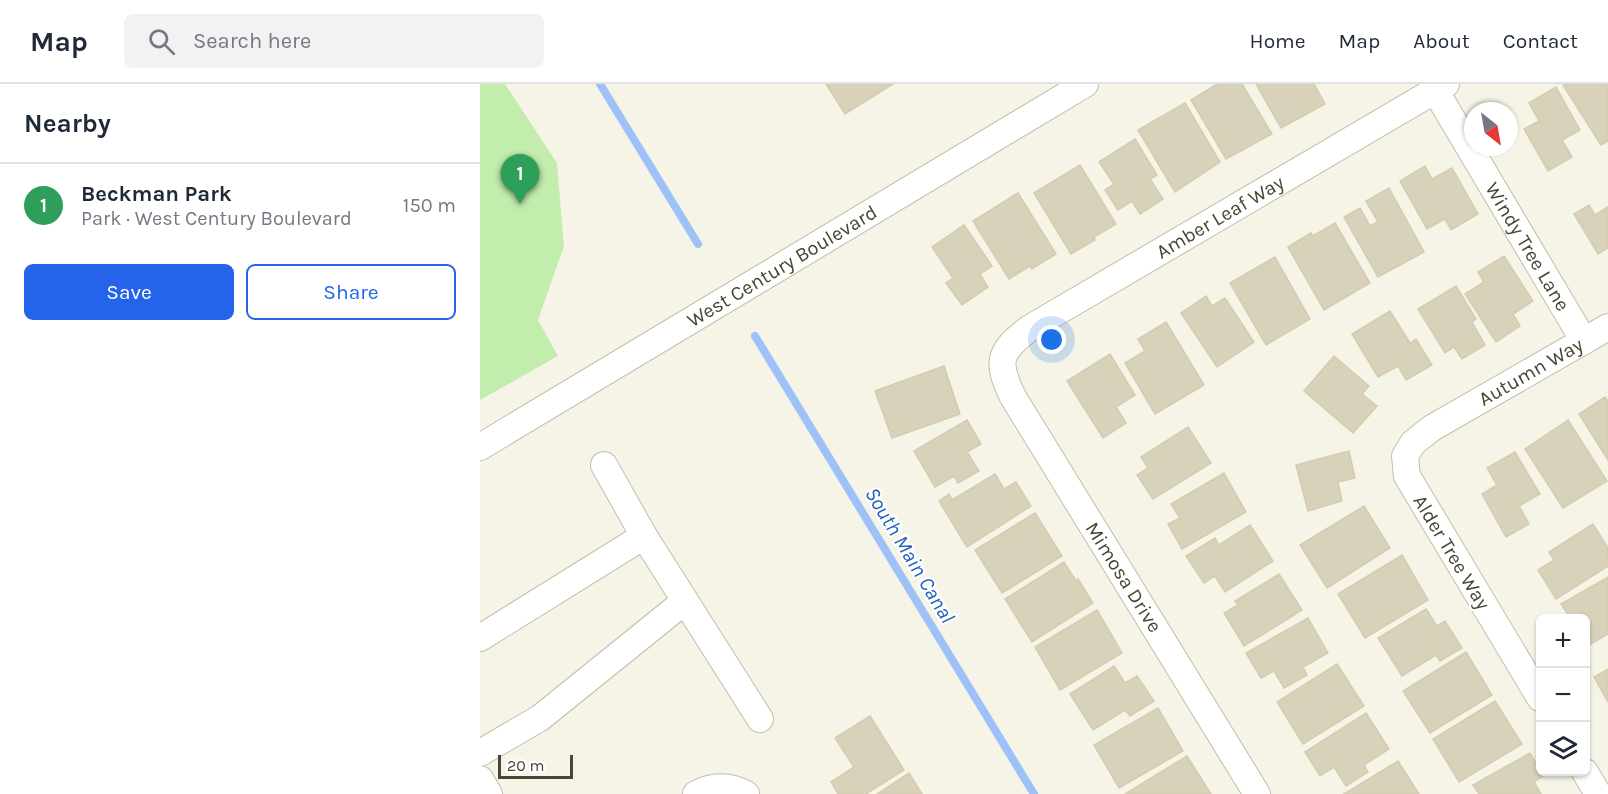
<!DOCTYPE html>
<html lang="en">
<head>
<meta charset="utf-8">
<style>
	body { margin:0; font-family:Karla,sans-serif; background:#f2f2f3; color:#1f2937 }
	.controls { position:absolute; right:18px; bottom:18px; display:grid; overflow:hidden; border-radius:9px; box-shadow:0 2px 4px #0004 }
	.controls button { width:54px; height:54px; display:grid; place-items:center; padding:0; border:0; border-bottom:2px solid #e0e1e3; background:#fff; color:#1f2937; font:30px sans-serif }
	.compass { position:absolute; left:984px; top:18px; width:54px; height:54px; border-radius:50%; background:#fff; box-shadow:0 2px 4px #0004; rotate:149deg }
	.scale { position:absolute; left:18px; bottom:15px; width:75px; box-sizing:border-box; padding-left:6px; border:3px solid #494535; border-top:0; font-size:16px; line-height:21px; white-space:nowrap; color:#494535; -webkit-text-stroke:4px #fff; paint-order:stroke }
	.you { position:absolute; left:572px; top:256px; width:21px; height:21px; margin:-15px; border:4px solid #fff; border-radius:50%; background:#1a73e8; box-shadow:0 0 0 9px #1a73e833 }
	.badge { display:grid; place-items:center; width:39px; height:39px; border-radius:50%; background:#2563eb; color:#fff; font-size:20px; font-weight:700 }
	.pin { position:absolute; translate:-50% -50px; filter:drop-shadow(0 2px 3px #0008) }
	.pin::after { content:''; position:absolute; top:32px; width:21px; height:18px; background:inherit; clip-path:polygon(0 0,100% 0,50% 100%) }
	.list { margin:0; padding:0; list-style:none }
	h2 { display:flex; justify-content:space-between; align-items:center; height:78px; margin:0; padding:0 24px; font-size:26px }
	h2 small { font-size:20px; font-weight:400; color:#747a83 }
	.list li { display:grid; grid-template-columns:39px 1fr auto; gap:18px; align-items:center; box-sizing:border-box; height:84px; padding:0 24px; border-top:2px solid #e0e1e3 }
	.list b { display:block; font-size:22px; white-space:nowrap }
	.list p { margin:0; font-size:20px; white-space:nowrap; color:#747a83 }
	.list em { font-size:20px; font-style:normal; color:#747a83 }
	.actions { display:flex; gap:12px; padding:18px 24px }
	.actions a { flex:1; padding:14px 0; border:2px solid #2563eb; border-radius:9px; text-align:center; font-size:21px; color:#2563eb }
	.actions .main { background:#2563eb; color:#fff }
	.icon { flex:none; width:33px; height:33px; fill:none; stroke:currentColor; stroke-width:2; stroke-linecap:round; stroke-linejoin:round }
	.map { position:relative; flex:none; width:1128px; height:710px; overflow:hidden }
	header { display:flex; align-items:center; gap:36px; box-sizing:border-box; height:84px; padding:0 30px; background:#fff; border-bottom:2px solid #e0e1e3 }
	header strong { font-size:28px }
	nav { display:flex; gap:33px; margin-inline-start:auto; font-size:21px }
	.search { width:420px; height:54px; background:#f2f2f3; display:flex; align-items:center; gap:15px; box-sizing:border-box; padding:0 21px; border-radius:9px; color:#747a83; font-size:22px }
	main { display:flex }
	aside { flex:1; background:#fff }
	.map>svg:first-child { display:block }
	.green { fill:#c3edac }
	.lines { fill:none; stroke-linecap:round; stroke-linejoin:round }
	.stream { stroke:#9ec2f8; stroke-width:8 }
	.building { fill:#d8d2bb; stroke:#d4ccae; stroke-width:1.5 }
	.minor-casing { stroke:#c2bea9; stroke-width:28 }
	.minor { stroke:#fff; stroke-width:26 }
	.labels { text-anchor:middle; stroke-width:4.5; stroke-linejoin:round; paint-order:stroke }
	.street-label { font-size:20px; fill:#494535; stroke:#fff }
	.water-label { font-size:21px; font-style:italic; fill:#2360c1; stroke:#fff }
</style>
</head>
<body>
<header>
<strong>Map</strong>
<div class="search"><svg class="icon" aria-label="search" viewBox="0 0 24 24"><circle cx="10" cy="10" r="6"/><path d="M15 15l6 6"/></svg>Search here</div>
<nav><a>Home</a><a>Map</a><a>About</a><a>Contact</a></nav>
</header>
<main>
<aside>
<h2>Nearby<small></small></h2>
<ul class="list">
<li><span class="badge" style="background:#2e9e5b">1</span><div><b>Beckman Park</b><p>Park · West Century Boulevard</p></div><em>150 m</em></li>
</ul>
<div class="actions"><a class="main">Save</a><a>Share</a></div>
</aside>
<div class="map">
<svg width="1128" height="710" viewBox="0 0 1128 710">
	<rect width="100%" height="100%" fill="#f5f4e7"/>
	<polygon class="green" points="0,0 25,0 77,79 84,162 58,236 78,272 0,316"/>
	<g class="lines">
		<g class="stream">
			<polyline points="120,0 218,160"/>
			<polyline points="275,252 554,710"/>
		</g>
	</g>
	<g class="building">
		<polygon points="346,0 413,0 365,30"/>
		<polygon points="737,0 762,0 792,50 746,75 711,16"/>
		<polygon points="776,0 834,0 845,20 801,44"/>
		<polygon points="1085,0 1128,0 1128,57 1121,61 1083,1"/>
		<polygon points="1076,3 1100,46 1082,56 1092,73 1068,87 1044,45 1059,37 1049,19"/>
		<polygon points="705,19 740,78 695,108 658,46"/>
		<polygon points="655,55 677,91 670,95 683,115 660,130 652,117 638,126 625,106 634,100 619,78"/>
		<polygon points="600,81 636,140 614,153 615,156 591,170 554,109"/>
		<polygon points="945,82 952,95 972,84 998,130 971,146 965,135 947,145 920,97"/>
		<polygon points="909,104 944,168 898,193 864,133 880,124 890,142 898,138 886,117"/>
		<polygon points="538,109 576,170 552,185 550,182 529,195 493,137"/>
		<polygon points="1109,121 1115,131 1128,123 1128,164 1118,170 1094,130"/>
		<polygon points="855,139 890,199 844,226 808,163 831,149 833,152"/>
		<polygon points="484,141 512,182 500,190 508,203 482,221 466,199 473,194 452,163"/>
		<polygon points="1024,172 1053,217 1033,230 1040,242 1016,258 985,210 1004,198 998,188"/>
		<polygon points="795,173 830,235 786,261 750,199"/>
		<polygon points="976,202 996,235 992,238 1005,261 982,275 974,263 965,269 938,225"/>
		<polygon points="726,212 732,222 745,214 774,258 737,283 701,229"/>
		<polygon points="910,227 930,259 936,255 952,281 926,296 918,282 898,293 872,250"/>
		<polygon points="686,238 724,301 675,330 645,279 665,267 658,255"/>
		<polygon points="630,270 655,311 636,323 646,339 623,354 587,297"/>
		<polygon points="854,272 889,302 882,310 897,322 873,349 824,307"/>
		<polygon points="464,282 480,330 412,354 395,307"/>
		<polygon points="1125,313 1128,317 1128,376 1099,330"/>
		<polygon points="487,336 501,360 487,368 499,387 478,399 474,392 455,403 434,367"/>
		<polygon points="1088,336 1127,397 1083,424 1045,365"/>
		<polygon points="708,343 731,379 673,415 657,391 668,384 661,373"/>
		<polygon points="869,367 875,394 858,398 862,417 828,427 816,381"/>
		<polygon points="1035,368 1060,410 1039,422 1049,440 1026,453 1002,410 1017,401 1007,384"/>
		<polygon points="744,389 766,428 702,465 688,440 700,434 691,420"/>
		<polygon points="515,390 524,405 536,398 551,422 487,463 459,417 469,410 472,416"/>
		<polygon points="884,422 910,464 847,504 820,461"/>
		<polygon points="555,429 582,472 522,509 495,466"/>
		<polygon points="1113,440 1128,464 1128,482 1076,515 1058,486 1074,476 1069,468"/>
		<polygon points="770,441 793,477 745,508 735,492 724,499 706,472 735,454 739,461"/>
		<polygon points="922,471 948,516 885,554 858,510"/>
		<polygon points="584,478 596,497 598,495 613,519 552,558 525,515"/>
		<polygon points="799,490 822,526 764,562 744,529 758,521 755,517"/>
		<polygon points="1128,493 1128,550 1106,563 1106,534 1090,534 1081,520"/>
		<polygon points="946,525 957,542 965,537 982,564 960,577 956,571 922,592 898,554"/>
		<polygon points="617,526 642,569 580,606 555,563"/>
		<polygon points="828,534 848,569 823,583 827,591 804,604 794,587 781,594 766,569"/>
		<polygon points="986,568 1012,611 950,649 923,607"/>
		<polygon points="857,580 884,622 823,660 797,618"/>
		<polygon points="634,582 645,599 657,592 674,617 650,632 645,626 613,646 590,610"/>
		<polygon points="1128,585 1128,618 1114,593"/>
		<polygon points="1015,617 1042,660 979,698 953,655"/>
		<polygon points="678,624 703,667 639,704 614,661"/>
		<polygon points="886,629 909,665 884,681 888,688 866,702 854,683 840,692 825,668"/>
		<polygon points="390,632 424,686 386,710 358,710 351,698 374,683 355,654"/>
		<polygon points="1050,669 1063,692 1054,698 1061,710 999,710 993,701"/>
		<polygon points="707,672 731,710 645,710"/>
		<polygon points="918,677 939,710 864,710"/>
		<polygon points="429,689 442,710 397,710"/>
	</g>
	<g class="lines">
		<defs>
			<g id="minor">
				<path id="s1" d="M955,6L1104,257"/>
				<path id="s2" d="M0,363L605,0"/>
				<polyline points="124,381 164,452 280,635"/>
				<polyline points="0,554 164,452"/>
				<path id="s3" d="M1060,614L927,392L925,372L933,359L952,344L1128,243"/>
				<polyline points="0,669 60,634 205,517"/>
				<polyline points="1105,688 1118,710"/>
				<polyline points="0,695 9,710"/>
				<path d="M216,710C233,701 249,701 266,710"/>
				<path id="s4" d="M777,710L533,313C516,278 518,268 550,244L966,0"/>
			</g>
		</defs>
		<use href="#minor" class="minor-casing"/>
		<use href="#minor" class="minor"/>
	</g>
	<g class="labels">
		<g class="street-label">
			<text dy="7" stroke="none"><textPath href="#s4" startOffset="768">Amber Leaf Way</textPath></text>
			<text dy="7" stroke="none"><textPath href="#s1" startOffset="182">Windy Tree Lane</textPath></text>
			<text dy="7" stroke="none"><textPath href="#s2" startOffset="352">West Century Boulevard</textPath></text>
			<text dy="7" stroke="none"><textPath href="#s3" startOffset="432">Autumn Way</textPath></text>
			<text transform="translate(972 468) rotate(59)" y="7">Alder Tree Way</text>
			<text transform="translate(644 493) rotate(58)" y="7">Mimosa Drive</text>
		</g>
		<g class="water-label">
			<text transform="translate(430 471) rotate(59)" y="7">South Main Canal</text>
		</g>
	</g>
</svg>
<div class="controls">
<button>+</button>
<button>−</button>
<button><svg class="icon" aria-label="layers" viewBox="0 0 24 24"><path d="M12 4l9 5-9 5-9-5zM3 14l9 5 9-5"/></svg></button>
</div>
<svg class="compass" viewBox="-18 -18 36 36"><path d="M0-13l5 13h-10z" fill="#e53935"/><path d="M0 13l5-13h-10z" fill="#747a83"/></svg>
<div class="scale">20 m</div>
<div class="you"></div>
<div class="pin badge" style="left:40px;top:120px;background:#2e9e5b">1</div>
</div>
</main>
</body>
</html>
